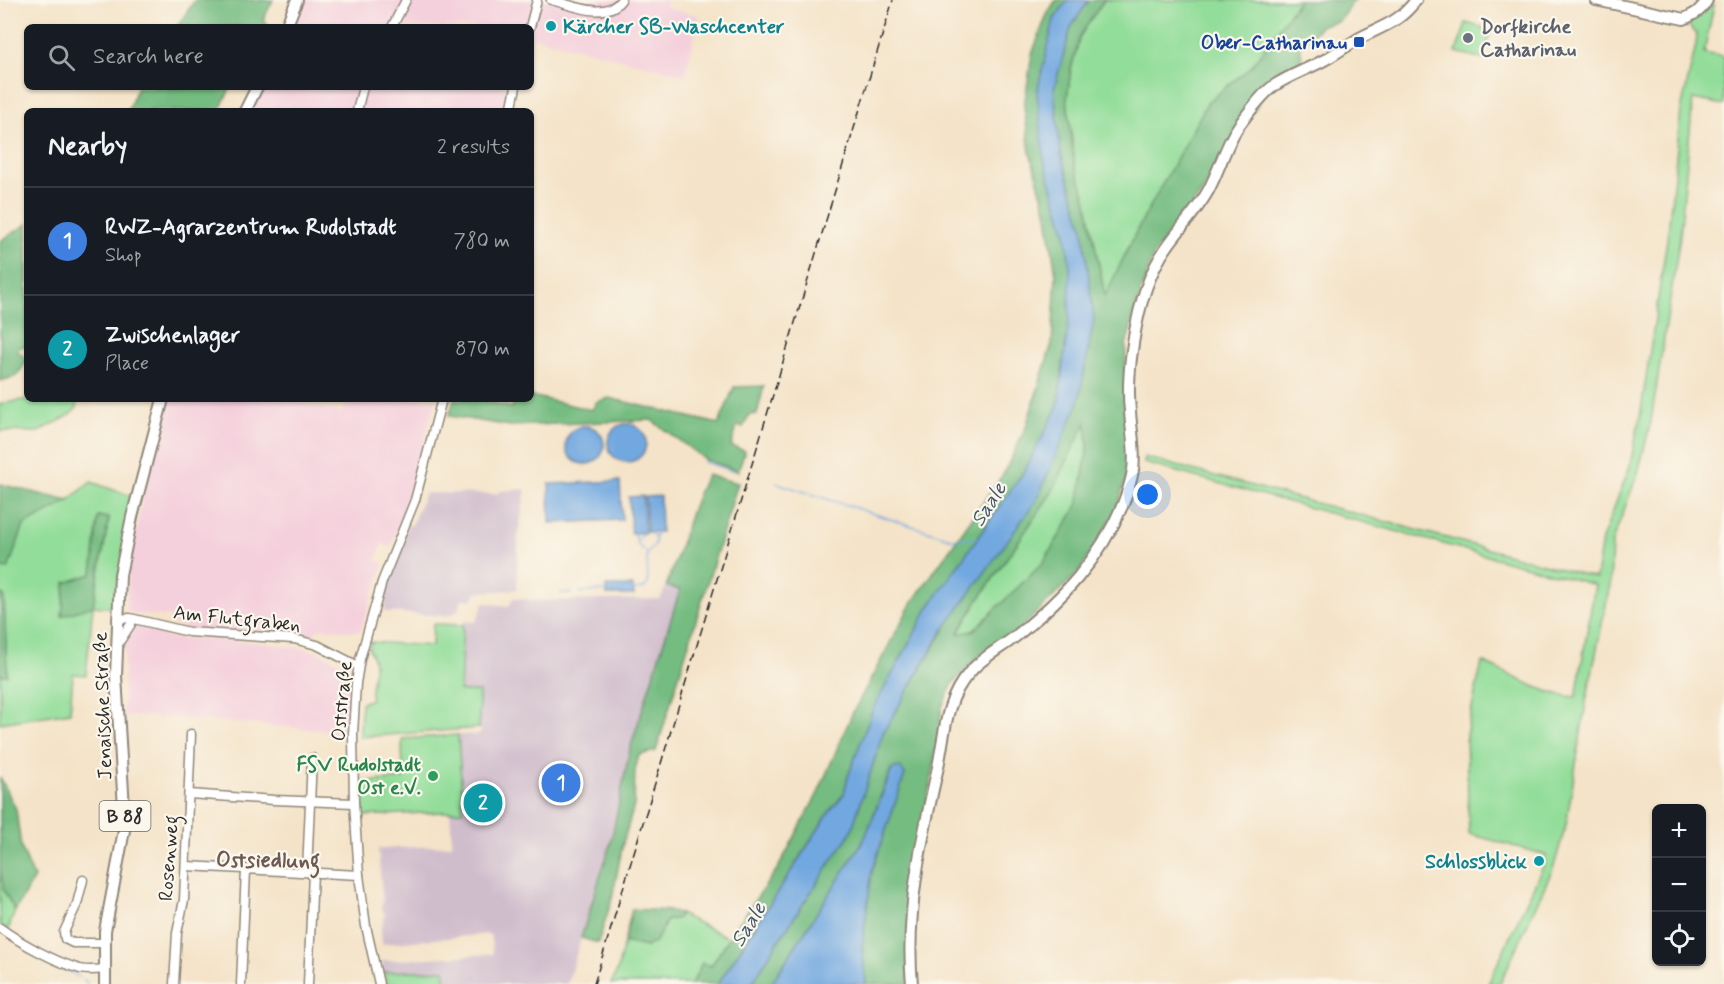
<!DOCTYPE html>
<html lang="en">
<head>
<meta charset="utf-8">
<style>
	body { margin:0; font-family:Mynerve,sans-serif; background:#242831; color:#f1f3f6 }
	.controls { position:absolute; right:18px; bottom:18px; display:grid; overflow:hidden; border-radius:9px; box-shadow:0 2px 4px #0004 }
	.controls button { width:54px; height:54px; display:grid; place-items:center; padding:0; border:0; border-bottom:2px solid #363941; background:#171b24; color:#f1f3f6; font:30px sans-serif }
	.you { position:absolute; left:1148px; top:495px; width:21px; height:21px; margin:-15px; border:4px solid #fff; border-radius:50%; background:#1a73e8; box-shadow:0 0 0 9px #1a73e833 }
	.badge { display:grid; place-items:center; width:39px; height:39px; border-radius:50%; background:#2563eb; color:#fff; font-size:20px; font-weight:700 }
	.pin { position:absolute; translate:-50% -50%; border:3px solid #fff; box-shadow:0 2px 6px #0006 }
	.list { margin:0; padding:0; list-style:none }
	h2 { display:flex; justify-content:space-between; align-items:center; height:78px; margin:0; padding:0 24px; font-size:26px }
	h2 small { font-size:20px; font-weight:400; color:#9ea1a6 }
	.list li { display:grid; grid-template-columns:39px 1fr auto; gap:18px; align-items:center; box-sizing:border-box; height:108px; padding:0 24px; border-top:2px solid #363941 }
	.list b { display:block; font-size:22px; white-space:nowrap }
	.list p { margin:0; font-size:20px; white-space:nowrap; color:#9ea1a6 }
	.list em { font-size:20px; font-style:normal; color:#9ea1a6 }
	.icon { flex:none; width:33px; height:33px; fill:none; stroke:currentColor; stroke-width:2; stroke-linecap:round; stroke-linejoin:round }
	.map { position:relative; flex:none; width:1724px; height:984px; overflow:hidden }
	.search { position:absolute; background:#171b24; box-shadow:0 2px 4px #0004; left:24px; top:24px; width:510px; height:66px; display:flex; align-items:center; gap:15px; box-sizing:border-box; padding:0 21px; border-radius:9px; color:#9ea1a6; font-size:22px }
	.panel { position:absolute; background:#171b24; box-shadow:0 2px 4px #0004; left:24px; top:108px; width:510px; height:294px; border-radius:9px }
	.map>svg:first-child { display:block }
	.built { fill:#f4cfdc }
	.industrial { fill:#d0bdcc }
	.green { fill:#92dd99; stroke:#5e8462; stroke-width:1.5; fill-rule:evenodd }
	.forest { fill:#75bc81; stroke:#507456; stroke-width:1.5; fill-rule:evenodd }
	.water { fill:#72a8e0; stroke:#4e6a86; stroke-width:1.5 }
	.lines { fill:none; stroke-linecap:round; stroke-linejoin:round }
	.stream { stroke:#72a8e0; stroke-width:1.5 }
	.minor-casing { stroke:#90877a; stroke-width:11 }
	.major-casing { stroke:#90877a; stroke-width:14 }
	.minor { stroke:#fff; stroke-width:8 }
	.major { stroke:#fff; stroke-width:10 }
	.rail { stroke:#2b2b2b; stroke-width:1.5; stroke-dasharray:9 4.5; stroke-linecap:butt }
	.culture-dot { fill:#0f9aa8; stroke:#fbf7ec; stroke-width:2 }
	.worship-dot { fill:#6b7280; stroke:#fbf7ec; stroke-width:2 }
	.transit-dot { fill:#1a4fb4; stroke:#fbf7ec; stroke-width:2 }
	.leisure-dot { fill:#2e9e5b; stroke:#fbf7ec; stroke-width:2 }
	.labels { text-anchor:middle; stroke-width:4.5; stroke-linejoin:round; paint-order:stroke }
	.shield { fill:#fbf7ec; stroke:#696865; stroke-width:1.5 }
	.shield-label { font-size:18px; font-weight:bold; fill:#2b2b2b }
	.culture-label { font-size:20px; font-weight:bold; fill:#0d838f; stroke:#fbf7ec; text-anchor:start }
	.worship-label { font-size:20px; font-weight:bold; fill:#5b616d; stroke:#fbf7ec; text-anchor:start }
	.transit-label { font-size:20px; font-weight:bold; fill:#164399; stroke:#fbf7ec; text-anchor:end }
	.street-label { font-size:20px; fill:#2b2b2b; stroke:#fbf7ec }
	.leisure-label { font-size:20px; font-weight:bold; fill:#27864d; stroke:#fbf7ec; text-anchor:end }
	.water-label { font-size:21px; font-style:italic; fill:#44576a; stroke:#fbf7ec }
	.quarter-label { font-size:22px; font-weight:bold; fill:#6d5a55; stroke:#fbf7ec }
</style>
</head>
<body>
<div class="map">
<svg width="1724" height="984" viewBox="0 0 1724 984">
	<rect width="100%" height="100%" fill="#fbf7ec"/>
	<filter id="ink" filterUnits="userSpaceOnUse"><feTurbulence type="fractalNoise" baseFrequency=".0167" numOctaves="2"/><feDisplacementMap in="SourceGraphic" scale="12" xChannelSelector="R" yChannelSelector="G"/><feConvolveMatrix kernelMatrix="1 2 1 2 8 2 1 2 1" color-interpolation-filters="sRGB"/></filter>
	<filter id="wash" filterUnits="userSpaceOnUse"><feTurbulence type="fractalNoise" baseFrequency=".008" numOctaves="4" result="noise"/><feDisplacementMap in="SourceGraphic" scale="24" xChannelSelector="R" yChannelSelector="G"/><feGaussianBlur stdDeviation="1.35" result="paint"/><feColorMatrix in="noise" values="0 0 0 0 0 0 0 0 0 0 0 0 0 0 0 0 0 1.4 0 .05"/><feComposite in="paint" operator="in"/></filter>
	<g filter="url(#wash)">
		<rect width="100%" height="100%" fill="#f4e3c8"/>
		<g class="built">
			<polygon points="304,0 667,0 666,7 699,16 685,75 533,37 531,40 531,27 292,27"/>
			<polygon points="264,87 516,87 508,111 253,111"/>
			<polygon points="167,399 289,399 343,413 347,399 436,399 410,490 405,501 408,504 390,547 382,544 376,560 384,563 360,632 320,628 316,631 315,640 304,635 189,629 171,623 170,616 131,614 126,609 129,569 145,485"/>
			<polygon points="135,626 144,626 160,631 166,638 227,639 302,648 320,653 346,666 351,670 351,676 349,733 184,718 123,716 125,637"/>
		</g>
		<g class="industrial">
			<polygon points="526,489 518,534 517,590 477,592 472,600 462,599 459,609 454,613 445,616 385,612 386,593 383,586 408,525 412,525 425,493 498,494 499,491"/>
			<polygon points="666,586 680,590 630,749 611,842 567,984 445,984 445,970 384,972 382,961 493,954 490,934 382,944 381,929 385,915 381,907 383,903 378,849 452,845 450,812 463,810 458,735 480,734 479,692 460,692 463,621 476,622 484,603 509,606 513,598 542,601 660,599"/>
		</g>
		<g class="green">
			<polygon points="1104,0 1299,0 1252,66 1208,102 1136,232 1105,297 1086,198 1075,166 1067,99 1071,69 1080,36"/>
			<path d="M1711,5H1714L1704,53L1724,57V105L1693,99L1680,236L1651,421L1638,473L1612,542L1610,585L1586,702L1566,825L1554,866L1500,984H1488L1544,864L1546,855L1469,834L1466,735L1482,662C1512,675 1543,695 1576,697L1595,585L1144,463V457L1596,578L1602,539L1629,469L1640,417L1668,233L1681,110L1696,45L1697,34L1684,21L1703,12Z"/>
			<polygon points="1466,23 1491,30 1483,59 1456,52"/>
			<polygon points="29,399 77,399 77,408 67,417 38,432 0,431 0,404"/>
			<polygon points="1086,421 1088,446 1078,505 1043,563 973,631 958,635 977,602 1052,492"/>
			<path d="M91,482L134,497L114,608L93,606L86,675L73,674L70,712L0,723V675H7L4,596L0,594V568H8L24,525L70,499ZM99,516L109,519L93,606L65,583L92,575Z"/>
			<path d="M433,624L463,625L460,691L479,692V728L360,737L361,703L371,699C369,680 380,667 369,649L370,642L432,646Z"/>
			<polygon points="458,735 463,811 362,816 360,782 403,779 402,739"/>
			<polygon points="0,868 4,891 15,911 8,930 0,924"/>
			<polygon points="680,914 729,938 711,966 702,963 692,984 611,984 618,968 624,942 646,947 656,941 667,920 678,918"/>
			<polygon points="445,970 445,984 387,984 384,972"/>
		</g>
		<g class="forest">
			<polygon points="195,0 273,0 263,20 267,23 265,27 177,27"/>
			<polygon points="1056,0 1068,0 1054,19 1044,160 1066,234 1070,268 1069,317 1058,406 1025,470 929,607 873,709 848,777 844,794 830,811 718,984 692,984 702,963 711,966 739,923 778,868 818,793 852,714 911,604 1004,473 1026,427 1052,343 1056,275 1046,210 1030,152 1024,107 1032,54 1047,14"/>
			<path d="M1089,0H1104L1080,36L1071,69L1067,99L1075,166L1086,198L1105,296L1136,232L1208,102L1252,66L1299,0H1354L1339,21L1322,25L1300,47L1303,64L1268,88L1203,191L1154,254L1140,294L1126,345L1124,411L1130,464L1119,502L1104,532L1079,572L1023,626L1007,639L985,650L969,666L953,683L942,707L934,768L908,888V984H866L862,946L872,871L905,774L891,769L864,840L771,984H752L777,943L851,832L883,733L1078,404L1094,320L1083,228L1061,154L1054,89L1071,27ZM1086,422L1088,446L1078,505L1043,563L973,631L958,634L977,602L1052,492Z"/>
			<polygon points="137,87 231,87 219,111 128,111"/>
			<polygon points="27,224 27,347 23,346 17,350 27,360 17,376 0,381 0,241"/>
			<polygon points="764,386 757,414 749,415 743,427 737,426 731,446 745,451 738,471 706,460 651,420 510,426 449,416 454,399 479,399 512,408 515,399 531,399 531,396 592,410 596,402 609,398 719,424 734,387"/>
			<path d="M707,475L738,483L656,751L639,755L635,770L634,806L623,843L612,899L598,943L581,938L611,842L630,749L680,590L666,586C682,549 688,509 707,475Z"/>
			<polygon points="0,484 69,501 24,525 8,569 0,568"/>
			<polygon points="98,516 109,518 93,606 62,616 65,583 92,574"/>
			<polygon points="0,594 4,595 7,675 0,675"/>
			<polygon points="0,777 16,809 21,847 34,878 15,911 4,891 0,868"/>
			<polygon points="632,909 672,911 680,914 678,918 667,920 656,941 646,947 624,942"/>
		</g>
		<g class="water">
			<polygon points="1068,0 1089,0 1071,27 1054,89 1061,154 1083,228 1094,320 1078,404 1036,501 940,635 883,733 851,832 777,943 752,984 718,984 830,811 844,794 848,777 873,709 929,607 1025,470 1058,406 1069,317 1070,268 1066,234 1044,160 1037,92 1054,19"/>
			<circle cx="627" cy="443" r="19"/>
			<circle cx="585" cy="445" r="19"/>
			<polygon points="620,481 622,520 550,523 549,484"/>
			<polygon points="643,496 645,533 631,533 629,497"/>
			<polygon points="660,496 661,532 647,532 645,497"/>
			<polygon points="606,586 633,586 634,595 607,595"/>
			<polygon points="900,767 905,774 872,871 862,946 866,984 771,984 864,840 892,769"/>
		</g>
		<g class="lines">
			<g class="stream">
				<polyline points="704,462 733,471"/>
				<polyline points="777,483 953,539 977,538"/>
				<polyline points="655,538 657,532"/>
				<polyline points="639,539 641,537 641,533"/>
				<polyline points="648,553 655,544 655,539 651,532"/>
				<polyline points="633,590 643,589 648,584 647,553 638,545 634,533"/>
				<polyline points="580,592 606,591"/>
				<polyline points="560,593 572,593"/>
				<polyline points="60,966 79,977"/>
				<polyline points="83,979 88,984"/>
			</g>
		</g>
	</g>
	<g filter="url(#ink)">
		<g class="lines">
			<defs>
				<g id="minor">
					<path d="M551,0C572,5 606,21 621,0"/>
					<polyline points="392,27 406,0"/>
					<polyline points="530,27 537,0"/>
					<polyline points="357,111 363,87"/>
					<polyline points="511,111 516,87"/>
					<polyline points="117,619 130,618 189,632 294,639 317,645 358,666"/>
					<polyline points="118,644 131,624"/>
					<polyline points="189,794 274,800 354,803"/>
					<polyline points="186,866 359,875"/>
					<polyline points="307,872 312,758"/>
					<polyline points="83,880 77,904 64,932 65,939 73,943 104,943"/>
					<path d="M0,928C21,943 55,962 80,969C88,971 96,970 104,969"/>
					<polyline points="174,984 177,933 184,900 191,734"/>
					<polyline points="241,984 246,870"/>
					<polyline points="308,984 313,873"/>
					<polyline points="379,984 366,926 359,875 354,803 353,734 356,683 360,659 382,582 415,500 442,399"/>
				</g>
				<g id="major">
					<path d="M1596,0L1684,19C1695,14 1701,11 1707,0"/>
					<polyline points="286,27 297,0"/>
					<polyline points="245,111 257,87"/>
					<polyline points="105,984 105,931 125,825 116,676 120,575 132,517 163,399"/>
					<path d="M912,984C905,911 922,838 938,767C945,733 945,700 969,673C982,657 1000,649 1016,636C1063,598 1099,561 1123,504C1127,494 1131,482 1133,470C1136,451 1131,431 1130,411C1128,394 1129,376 1131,358C1135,325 1143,285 1161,256C1175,232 1196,214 1209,189C1221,166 1227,140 1243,120C1252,108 1263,93 1275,85C1292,74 1311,68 1328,58C1338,52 1348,45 1358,39C1382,26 1399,23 1416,0"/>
				</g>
			</defs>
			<use href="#minor" class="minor-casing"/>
			<use href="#major" class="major-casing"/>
			<use href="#minor" class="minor"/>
			<use href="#major" class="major"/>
			<polyline class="rail" points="594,984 893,0"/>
		</g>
	</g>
	<g class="culture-dot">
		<circle cx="551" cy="26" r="6"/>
		<circle cx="1539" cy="861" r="6"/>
	</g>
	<circle class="worship-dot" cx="1468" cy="38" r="6"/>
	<rect class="transit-dot" x="1353" y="36" width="12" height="12" rx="3"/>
	<circle class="leisure-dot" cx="433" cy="776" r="6"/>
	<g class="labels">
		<rect class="shield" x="99.5" y="801" width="51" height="30" rx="4.5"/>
		<g class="shield-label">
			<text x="125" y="822">B 88</text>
		</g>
		<g class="culture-label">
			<text x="563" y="33">Kärcher SB-Waschcenter</text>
			<text x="1527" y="868" text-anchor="end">Schlossblick</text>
		</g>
		<g class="worship-label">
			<text x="1480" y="33">Dorfkirche<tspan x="1480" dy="23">Catharinau</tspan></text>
		</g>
		<g class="transit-label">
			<text x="1347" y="49">Ober-Catharinau</text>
		</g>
		<g class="street-label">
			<text transform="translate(237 618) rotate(6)" y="7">Am Flutgraben</text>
			<text transform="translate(341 701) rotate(-85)" y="7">Oststraße</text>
			<text transform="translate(102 706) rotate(-92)" y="7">Jenaische Straße</text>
			<text transform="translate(168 858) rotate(-86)" y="7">Rosenweg</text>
		</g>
		<g class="leisure-label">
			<text x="421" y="771">FSV Rudolstadt<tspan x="421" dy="23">Ost e.V.</tspan></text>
		</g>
		<g class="water-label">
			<text transform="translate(988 504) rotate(-57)" y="7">Saale</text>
			<text transform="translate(748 924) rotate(-58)" y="7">Saale</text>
		</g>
		<g class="quarter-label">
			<text x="268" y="867">Ostsiedlung</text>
		</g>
	</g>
</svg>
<div class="controls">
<button>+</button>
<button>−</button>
<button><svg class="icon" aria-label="locate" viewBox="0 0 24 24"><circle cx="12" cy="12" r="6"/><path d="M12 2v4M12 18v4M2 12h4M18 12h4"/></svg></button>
</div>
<div class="you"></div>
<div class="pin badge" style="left:561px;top:783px;background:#3f7fe0">1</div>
<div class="pin badge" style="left:483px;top:803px;background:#0f9aa8">2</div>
<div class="search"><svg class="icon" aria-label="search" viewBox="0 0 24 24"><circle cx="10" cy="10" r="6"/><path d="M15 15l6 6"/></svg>Search here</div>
<section class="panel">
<h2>Nearby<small>2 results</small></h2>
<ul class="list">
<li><span class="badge" style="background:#3f7fe0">1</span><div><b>RWZ-Agrarzentrum Rudolstadt</b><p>Shop</p></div><em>780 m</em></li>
<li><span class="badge" style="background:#0f9aa8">2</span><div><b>Zwischenlager</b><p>Place</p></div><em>870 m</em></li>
</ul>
</section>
</div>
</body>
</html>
